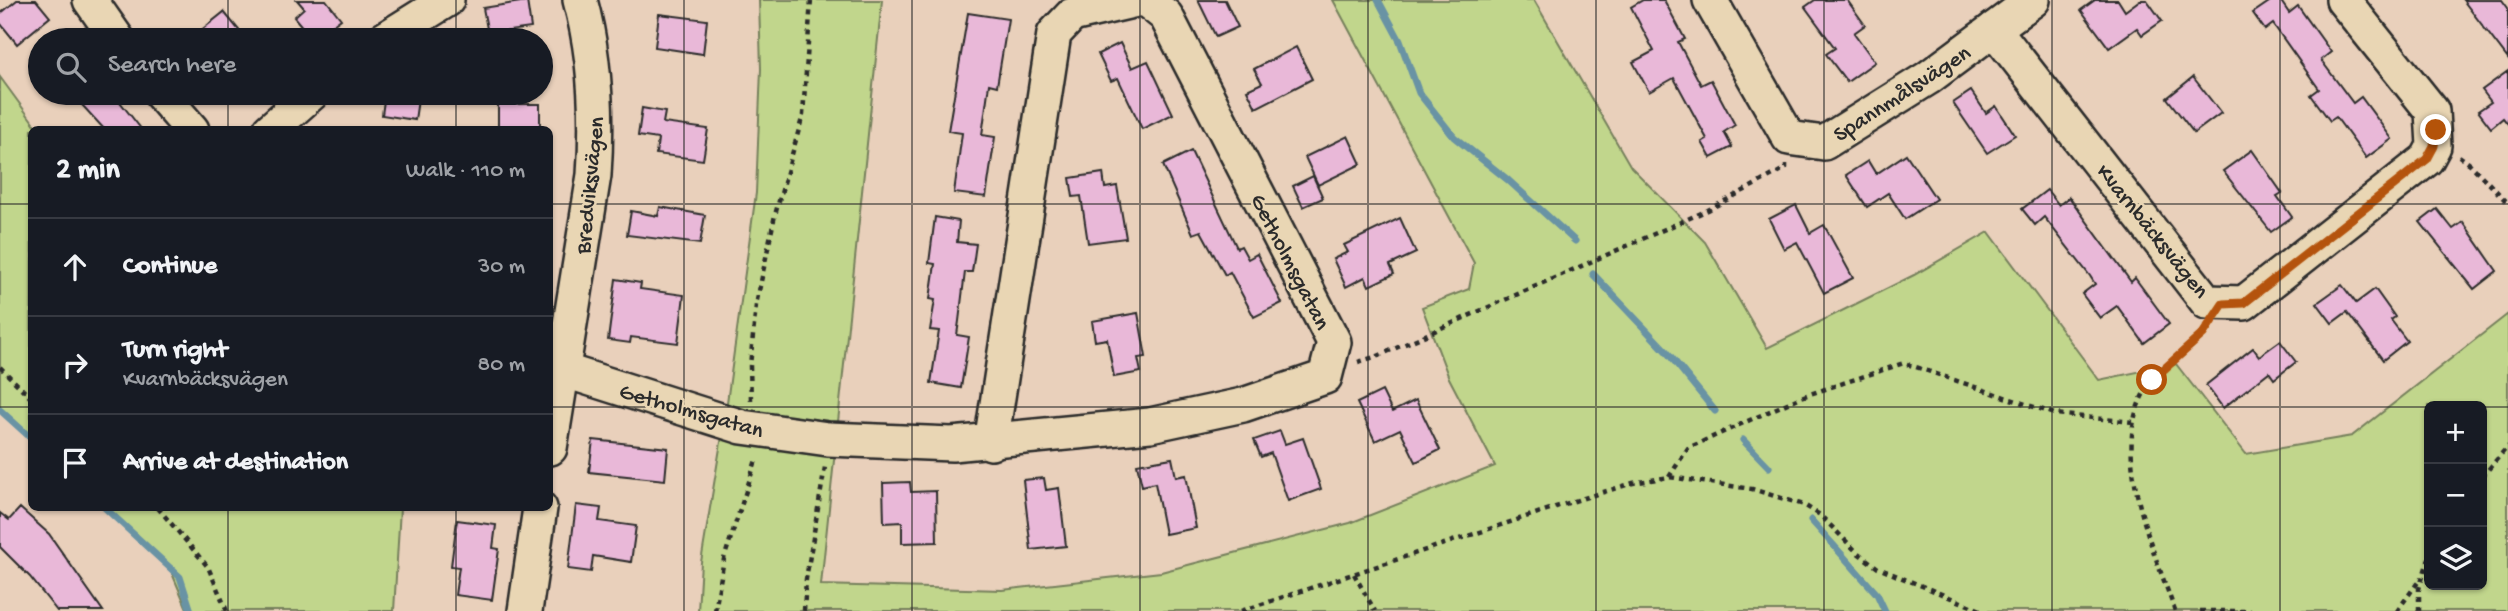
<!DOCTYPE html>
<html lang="en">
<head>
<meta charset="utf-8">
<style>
	body { margin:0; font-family:"Gochi Hand",sans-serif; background:#242831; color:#f1f3f6 }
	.controls { position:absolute; right:21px; bottom:21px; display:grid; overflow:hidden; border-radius:10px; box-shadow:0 2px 5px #0004 }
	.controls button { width:63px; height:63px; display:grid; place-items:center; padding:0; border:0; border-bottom:2px solid #363941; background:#171b24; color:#f1f3f6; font:35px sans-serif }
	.stop { position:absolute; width:21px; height:21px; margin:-16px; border:5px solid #b45309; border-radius:50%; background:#fff }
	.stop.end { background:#b45309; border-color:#fff; box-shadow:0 2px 7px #0008 }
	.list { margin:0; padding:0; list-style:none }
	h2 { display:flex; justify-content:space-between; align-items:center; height:91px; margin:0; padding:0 28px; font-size:30px }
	h2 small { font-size:23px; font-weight:400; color:#9ea1a6 }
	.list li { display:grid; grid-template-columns:46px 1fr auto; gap:21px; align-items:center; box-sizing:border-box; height:98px; padding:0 28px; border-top:2px solid #363941 }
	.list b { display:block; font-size:26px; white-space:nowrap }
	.list p { margin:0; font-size:23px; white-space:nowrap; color:#9ea1a6 }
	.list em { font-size:23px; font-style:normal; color:#9ea1a6 }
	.icon { flex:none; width:38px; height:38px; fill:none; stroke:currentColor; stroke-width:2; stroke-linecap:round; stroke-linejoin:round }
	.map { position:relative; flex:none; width:2508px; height:611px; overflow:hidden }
	.search { position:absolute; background:#171b24; box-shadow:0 2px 5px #0004; left:28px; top:28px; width:525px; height:77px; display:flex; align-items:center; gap:18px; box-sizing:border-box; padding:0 24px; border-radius:38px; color:#9ea1a6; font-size:26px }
	.panel { position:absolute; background:#171b24; box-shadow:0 2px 5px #0004; left:28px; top:126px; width:525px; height:385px; border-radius:10px }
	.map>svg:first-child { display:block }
	.green { fill:#c1d68c; stroke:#76805c; stroke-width:2; fill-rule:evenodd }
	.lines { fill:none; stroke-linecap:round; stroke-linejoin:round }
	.stream { stroke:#6993a4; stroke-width:7 }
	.building { fill:#e9b8d8; stroke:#2b2b2b; stroke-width:2 }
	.minor-casing { stroke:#2b2b2b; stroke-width:38 }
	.path { stroke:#2b2b2b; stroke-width:4.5; stroke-dasharray:5 5; stroke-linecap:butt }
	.minor { stroke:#e9d6b4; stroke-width:33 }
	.route { stroke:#b45309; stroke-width:9 }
	.grid { fill:none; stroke:#2b2b2b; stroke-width:2; stroke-opacity:0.55 }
	.labels { text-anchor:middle; stroke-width:5; stroke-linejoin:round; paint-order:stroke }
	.street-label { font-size:23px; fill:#2b2b2b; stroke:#e9d6b4 }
</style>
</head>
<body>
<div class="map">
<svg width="2508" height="611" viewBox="0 0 2508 611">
	<rect width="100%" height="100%" fill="#e9d0bb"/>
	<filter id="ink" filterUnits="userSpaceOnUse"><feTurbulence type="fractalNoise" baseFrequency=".0143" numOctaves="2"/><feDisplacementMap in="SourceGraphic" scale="14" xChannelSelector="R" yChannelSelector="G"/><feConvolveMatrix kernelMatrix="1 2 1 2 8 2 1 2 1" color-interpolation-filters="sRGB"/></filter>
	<g filter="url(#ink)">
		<g class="green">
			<path d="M759,0H882L821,585L1002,590L1161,572L1350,523L1495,466L1449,378L1422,307L1469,289L1474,263L1333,0H1534L1631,167L1705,242L1767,348L1914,275L1989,232L2099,380L2176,364L2246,454L2352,436L2508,314V611H698L701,562L724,424L756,193L761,69ZM2429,406H2482V585H2429Z"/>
			<polygon points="0,77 38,129 32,130 31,439 0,410"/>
			<polygon points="106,508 400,508 394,611 188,611 169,566"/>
		</g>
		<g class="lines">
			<g class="stream">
				<polyline points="1378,0 1400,41 1419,93 1454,137 1508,180 1575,241"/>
				<polyline points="1593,274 1667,352 1715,411"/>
				<polyline points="0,410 32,439"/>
				<polyline points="1743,440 1769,467"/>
				<polyline points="105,508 180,577 191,611"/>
				<polyline points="1811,520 1877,594 1885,611"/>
			</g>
		</g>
		<g class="building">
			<polygon points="17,0 36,0 50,17 17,44 0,23 0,14"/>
			<polygon points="297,0 326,0 341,19 313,40 294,17 304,8"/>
			<polygon points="1198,0 1225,0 1238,27 1216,37"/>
			<polygon points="1643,0 1664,0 1685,39 1678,42 1701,85 1711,80 1735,125 1724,132 1732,147 1711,158 1702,142 1707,139 1674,78 1649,92 1633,62 1654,51 1631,7"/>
			<polygon points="1815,0 1847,0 1865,25 1854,33 1875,62 1847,82 1826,54 1835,48 1805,7"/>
			<polygon points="2095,0 2118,0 2125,11 2140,0 2147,0 2162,21 2142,35 2137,28 2109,48 2081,10"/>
			<polygon points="2272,0 2280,0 2289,13 2298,6 2331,52 2321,60 2353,103 2361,97 2392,139 2366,158 2336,117 2330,121 2311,95 2319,89 2273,24 2265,30 2253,13"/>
			<polygon points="2463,0 2502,0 2508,8 2508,59"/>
			<polygon points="527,1 531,28 488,34 483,8"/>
			<polygon points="224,12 247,40 189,40"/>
			<polygon points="968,13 1008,19 997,86 989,84 982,135 995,137 986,197 954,193 962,133 948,131"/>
			<polygon points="659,14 707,20 703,54 655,47"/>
			<polygon points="1120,43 1132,68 1148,61 1173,114 1142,129 1118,78 1111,81 1098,54"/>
			<polygon points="1296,47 1312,79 1256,108 1247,90 1262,83 1254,69"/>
			<polygon points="2508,71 2508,124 2503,118 2491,128 2478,111 2491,102 2482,90"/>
			<polygon points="2193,77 2221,113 2194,133 2167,98"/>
			<polygon points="1971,91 1986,113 1996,106 2015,135 1987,153 1953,103"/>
			<polygon points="71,93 113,93 142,130 105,130"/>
			<polygon points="385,93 419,93 415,120 382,115"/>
			<rect x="498" y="104" width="42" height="24"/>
			<polygon points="642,108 665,112 663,123 708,129 703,160 656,154 658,139 638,136"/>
			<polygon points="1348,136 1361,164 1318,185 1305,157"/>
			<polygon points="2252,150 2282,193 2277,196 2292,217 2271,232 2223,171"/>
			<polygon points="1191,151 1237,248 1241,246 1248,259 1257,254 1282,303 1254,317 1230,272 1225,275 1201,231 1193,234 1163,165"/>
			<polygon points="1906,154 1936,199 1905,219 1888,193 1867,207 1846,175 1868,161 1876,174"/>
			<polygon points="1103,173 1105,188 1117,186 1126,238 1088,243 1081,196 1073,197 1070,178"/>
			<polygon points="1313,176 1323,198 1303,207 1293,186"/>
			<polygon points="2047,190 2059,205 2069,197 2131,282 2135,278 2169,324 2144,343 2117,306 2100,318 2082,294 2095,284 2090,276 2044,217 2035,225 2022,209"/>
			<polygon points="1796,205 1810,233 1824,225 1853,278 1824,293 1797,242 1784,249 1769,219"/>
			<polygon points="660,207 705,215 700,244 627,235 631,211 658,216"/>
			<polygon points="2437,209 2453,229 2463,222 2497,271 2474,289 2420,222"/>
			<polygon points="935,217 959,221 957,242 976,244 972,272 965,272 959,321 957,335 969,337 961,388 931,383 939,331 930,330 935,300 930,299 935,264 929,263"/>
			<polygon points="1400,218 1416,253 1390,265 1394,274 1369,286 1365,277 1346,287 1333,259 1348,252 1344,245"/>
			<polygon points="616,279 641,283 640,289 684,295 678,343 631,337 630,343 608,340"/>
			<polygon points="2342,285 2356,303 2375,289 2395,317 2391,320 2407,341 2383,360 2347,312 2332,323 2317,303"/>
			<polygon points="1138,313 1146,357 1138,358 1141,372 1114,377 1107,339 1095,341 1092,321"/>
			<polygon points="2280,341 2296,362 2274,379 2269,372 2223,408 2206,385 2253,348 2259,356"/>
			<polygon points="1382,391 1392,412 1416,400 1440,450 1416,462 1400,429 1375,441 1357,403"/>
			<polygon points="1280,431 1285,444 1303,438 1321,489 1288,501 1271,453 1261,457 1254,440"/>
			<polygon points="593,440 668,448 665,480 589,472"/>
			<polygon points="1172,458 1176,477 1186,475 1196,528 1165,534 1155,483 1142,486 1137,464"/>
			<polygon points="1044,478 1046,490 1059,488 1066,546 1031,550 1023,480"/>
			<polygon points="910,482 911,492 936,491 937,542 902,543 902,522 884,523 883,483"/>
			<polygon points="576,505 601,508 599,521 636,526 631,562 593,556 591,572 568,569"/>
			<polygon points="20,508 49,534 103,611 57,611 30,577 0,547 0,513 9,520"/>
			<polygon points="457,520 496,525 493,548 499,549 492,600 455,595 459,567 451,566"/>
		</g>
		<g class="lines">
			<defs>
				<g id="minor">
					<polyline points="90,0 118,40"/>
					<polyline points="1710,0 1789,138 1824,143 1928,78 2033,0"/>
					<polyline points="1994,29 2207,302 2244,303 2427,159 2434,146 2432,111 2343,0"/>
					<polyline points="383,40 447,0"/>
					<polyline points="160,93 192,130"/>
					<polyline points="270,130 312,93"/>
					<polyline points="550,366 742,427 828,439 952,444 1150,425 1243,405 1325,377 1334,342 1166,16 1146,0"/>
					<polyline points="991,443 1054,34 1072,15 1137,0"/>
					<path d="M550,448L594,175C598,116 596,58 580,0"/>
					<polyline points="525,611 540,508"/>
				</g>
			</defs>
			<use href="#minor" class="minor-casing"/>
			<g class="path">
				<polyline points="2459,156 2470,164 2508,203"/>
				<polyline points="1358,362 1378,356 1708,210 1786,168 1786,164"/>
				<polyline points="0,367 32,399"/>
				<polyline points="751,400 750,366 756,305 775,215 803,115 811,0"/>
				<polyline points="1669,477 1688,448 1801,397 1904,363 2055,414 2133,422"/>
				<polyline points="2482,477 2508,446"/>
				<polyline points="158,508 208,567 227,611"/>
				<polyline points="1354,574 1375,611"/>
				<polyline points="715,611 724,559 757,457"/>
				<polyline points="804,611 806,579 825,467"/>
				<polyline points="1241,611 1571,502 1633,483 1669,477 1752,489 1804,505 1820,515 1858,553 1878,568 1983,611"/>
				<path d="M2175,611C2154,551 2110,454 2144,393C2159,366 2190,353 2207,328"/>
				<polyline points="2200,611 2251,611"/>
				<polyline points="2397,611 2421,578"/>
				<polyline points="2419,611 2419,589 2429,558"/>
			</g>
			<use href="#minor" class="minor"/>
		</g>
	</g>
	<g class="lines" filter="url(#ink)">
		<polyline class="route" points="2152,380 2203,334 2223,304 2244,303 2427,159 2434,146 2436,130"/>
	</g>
	<path class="grid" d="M228,0V40M456,0V40M684,0V611M912,0V611M1140,0V611M1368,0V611M1596,0V611M1824,0V611M2052,0V611M2280,0V611M228,93V130M456,93V130M0,204H32M550,204H2508M0,407H32M550,407H2429M2482,407H2508M228,508V611M456,508V611"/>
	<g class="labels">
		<g class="street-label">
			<text transform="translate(1901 92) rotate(-33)" y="8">Spannmålsvägen</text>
			<text transform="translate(588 185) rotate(-84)" y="8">Bredviksvägen</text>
			<text transform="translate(2154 230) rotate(51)" y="8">Kvarnbäcksvägen</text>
			<text transform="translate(1292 261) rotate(63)" y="8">Getholmsgatan</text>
			<text transform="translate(692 409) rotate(16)" y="8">Getholmsgatan</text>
		</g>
	</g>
</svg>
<div class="controls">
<button>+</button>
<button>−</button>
<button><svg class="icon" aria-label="layers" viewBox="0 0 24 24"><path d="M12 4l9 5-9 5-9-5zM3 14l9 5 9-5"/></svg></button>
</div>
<div class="stop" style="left:2152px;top:380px"></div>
<div class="stop end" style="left:2436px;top:130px"></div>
<div class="search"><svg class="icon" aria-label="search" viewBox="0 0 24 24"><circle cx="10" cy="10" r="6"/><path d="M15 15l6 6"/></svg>Search here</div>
<section class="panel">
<h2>2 min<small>Walk · 110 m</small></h2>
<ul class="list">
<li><svg class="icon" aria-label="ahead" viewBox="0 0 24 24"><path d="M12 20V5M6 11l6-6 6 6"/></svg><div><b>Continue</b></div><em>30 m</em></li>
<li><svg class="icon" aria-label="right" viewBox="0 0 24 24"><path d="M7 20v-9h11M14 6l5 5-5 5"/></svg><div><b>Turn right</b><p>Kvarnbäcksvägen</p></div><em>80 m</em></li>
<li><svg class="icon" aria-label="arrive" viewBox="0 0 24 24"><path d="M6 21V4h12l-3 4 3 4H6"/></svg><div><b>Arrive at destination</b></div></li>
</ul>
</section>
</div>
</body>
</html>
